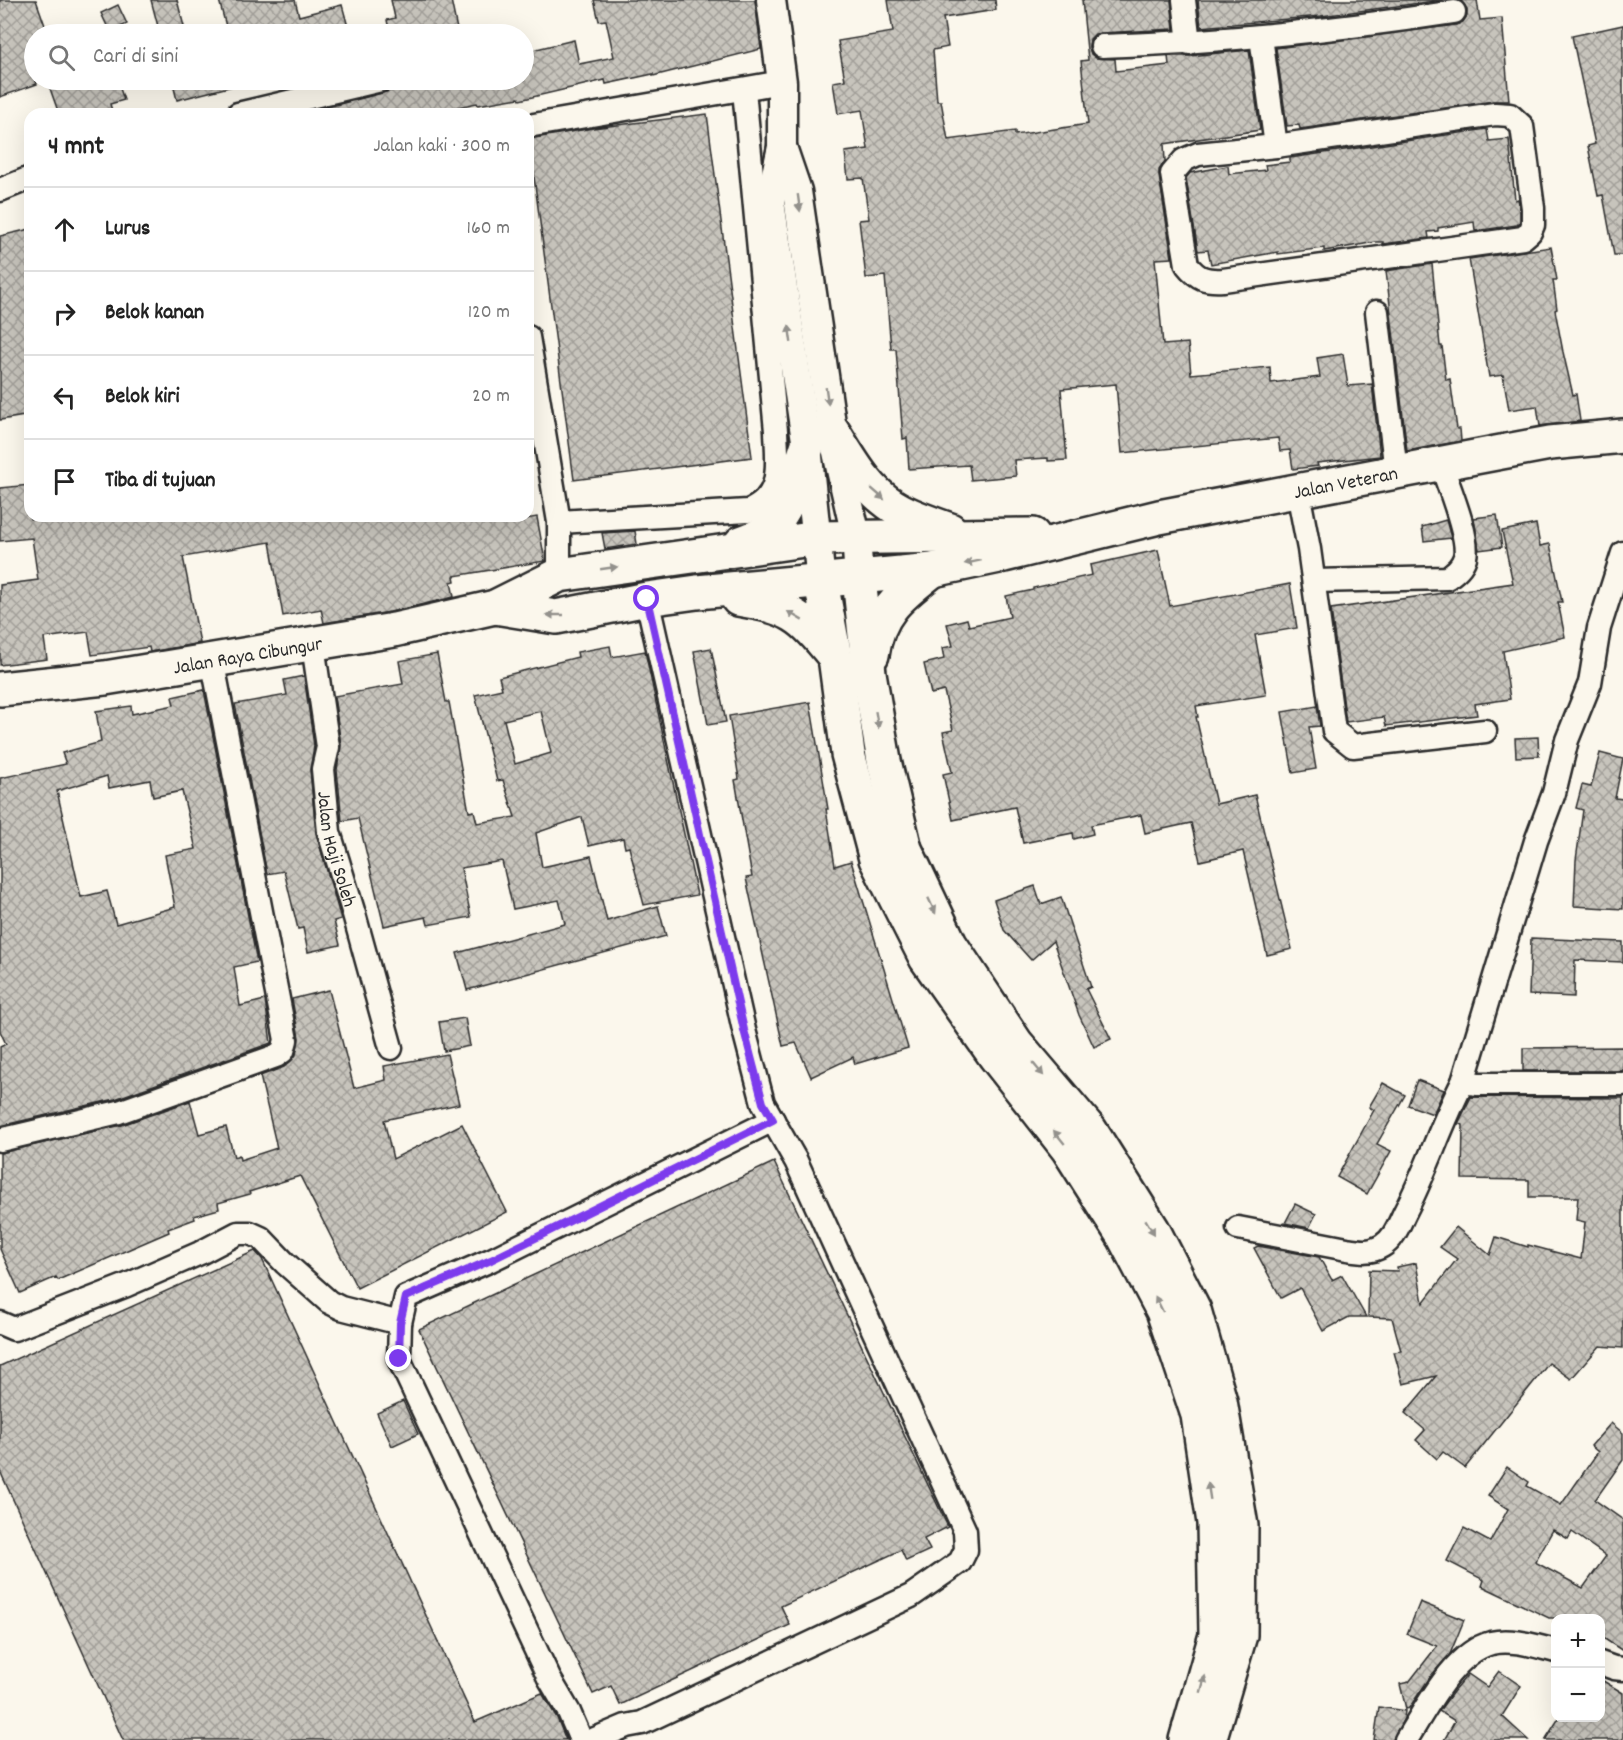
<!DOCTYPE html>
<html lang="id">
<head>
<meta charset="utf-8">
<style>
	body { margin:0; font-family:Dekko,sans-serif; background:#f2f2f2; color:#222 }
	.controls { position:absolute; right:18px; bottom:18px; display:grid; overflow:hidden; border-radius:12px; box-shadow:0 6px 24px #0002 }
	.controls button { width:54px; height:54px; display:grid; place-items:center; padding:0; border:0; border-bottom:2px solid #e0e0e0; background:#fff; color:#222; font:30px sans-serif }
	.stop { position:absolute; width:18px; height:18px; margin:-14px; border:4px solid #7c3aed; border-radius:50%; background:#fff }
	.stop.end { background:#7c3aed; border-color:#fff; box-shadow:0 2px 6px #0008 }
	.list { margin:0; padding:0; list-style:none }
	h2 { display:flex; justify-content:space-between; align-items:center; height:78px; margin:0; padding:0 24px; font-size:26px }
	h2 small { font-size:20px; font-weight:400; color:#767676 }
	.list li { display:grid; grid-template-columns:39px 1fr auto; gap:18px; align-items:center; box-sizing:border-box; height:84px; padding:0 24px; border-top:2px solid #e0e0e0 }
	.list b { display:block; font-size:22px; white-space:nowrap }
	.list em { font-size:20px; font-style:normal; color:#767676 }
	.icon { flex:none; width:33px; height:33px; fill:none; stroke:currentColor; stroke-width:2; stroke-linecap:round; stroke-linejoin:round }
	.map { position:relative; flex:none; width:1623px; height:1740px; overflow:hidden }
	.search { position:absolute; background:#fff; box-shadow:0 6px 24px #0002; left:24px; top:24px; width:510px; height:66px; display:flex; align-items:center; gap:15px; box-sizing:border-box; padding:0 21px; border-radius:33px; color:#767676; font-size:22px }
	.panel { position:absolute; background:#fff; box-shadow:0 6px 24px #0002; left:24px; top:108px; width:510px; height:414px; border-radius:18px }
	.map>svg:first-child { display:block }
	.building { fill:url(#building-cross-hatch); stroke:#2b2b2b; stroke-width:1.5; fill-rule:evenodd }
	.lines { fill:none; stroke-linecap:round; stroke-linejoin:round }
	.minor-casing { stroke:#2b2b2b; stroke-width:27 }
	.major-casing { stroke:#2b2b2b; stroke-width:33 }
	.highway-casing { stroke:#2b2b2b; stroke-width:38 }
	.minor { stroke:#fbf7ec; stroke-width:22 }
	.major { stroke:#fbf7ec; stroke-width:28 }
	.highway { stroke:#fbf7ec; stroke-width:33 }
	.oneway { fill:#93918c }
	.route { stroke:#7c3aed; stroke-width:8 }
	.labels { text-anchor:middle; stroke-width:4.5; stroke-linejoin:round; paint-order:stroke }
	.street-label { font-size:20px; fill:#2b2b2b; stroke:#fbf7ec }
</style>
</head>
<body>
<div class="map">
<svg width="1623" height="1740" viewBox="0 0 1623 1740">
	<defs>
		<pattern id="building-cross-hatch" width="8" height="8" patternUnits="userSpaceOnUse" patternTransform="scale(1.5)"><rect width="8" height="8" fill="#c7c4bc"/><path d="M0 0l8 8M0 8l8-8" fill="none" stroke="#a29f99"/></pattern>
	</defs>
	<rect width="100%" height="100%" fill="#fbf7ec"/>
	<filter id="ink" filterUnits="userSpaceOnUse"><feTurbulence type="fractalNoise" baseFrequency=".0167" numOctaves="2"/><feDisplacementMap in="SourceGraphic" scale="12" xChannelSelector="R" yChannelSelector="G"/><feConvolveMatrix kernelMatrix="1 2 1 2 8 2 1 2 1" color-interpolation-filters="sRGB"/></filter>
	<g filter="url(#ink)">
		<g class="building">
			<polygon points="0,0 36,0 48,34 34,34 34,46 25,49 37,84 0,97"/>
			<polygon points="151,0 177,0 186,34 160,34"/>
			<polygon points="219,0 295,0 299,16 342,5 350,34 228,34"/>
			<polygon points="391,0 451,0 458,34 390,34 387,20 395,18"/>
			<polygon points="594,0 755,0 761,49 653,76 653,74 606,84 605,80 520,100 519,98 478,105 477,103 424,114 301,114 413,85 413,87 452,80 524,80 524,52 574,40 579,64 614,57 606,20 599,21"/>
			<polygon points="888,0 995,0 996,10 943,18 948,47 933,50 937,101 941,101 948,140 1015,131 1015,135 1088,124 1081,61 1088,60 1082,0 1171,0 1174,29 1101,33 1095,34 1090,39 1089,47 1091,54 1096,58 1115,59 1116,71 1169,65 1168,56 1190,56 1249,50 1260,130 1164,144 1165,161 1159,170 1159,176 1172,258 1155,259 1163,345 1188,343 1191,374 1270,367 1271,383 1320,377 1317,358 1343,354 1348,386 1372,384 1380,456 1317,463 1318,466 1293,469 1290,450 1280,451 1278,438 1122,453 1116,384 1061,389 1067,460 1048,461 1048,458 1014,460 1016,476 971,480 969,465 909,469 907,438 903,439 896,349 891,349 885,276 866,278 859,220 869,219 863,178 848,179 845,152 868,149 862,110 838,114 833,82 845,80 838,41 893,32"/>
			<polygon points="1198,0 1443,0 1321,16 1201,27"/>
			<polygon points="1460,0 1477,0 1480,20 1502,18 1509,101 1493,101 1300,129 1299,125 1287,126 1276,48 1456,25 1463,22 1467,16 1467,9"/>
			<polygon points="118,5 127,24 110,32 101,13"/>
			<polygon points="1623,25 1623,255 1614,255 1603,195 1598,196 1588,146 1595,144 1572,36"/>
			<polygon points="47,80 83,80 86,87 108,80 117,80 124,100 110,104 113,114 59,114"/>
			<polygon points="172,80 232,80 233,86 177,100"/>
			<polygon points="707,114 752,457 574,480 529,139 593,128"/>
			<polygon points="1487,129 1489,141 1509,139 1515,200 1518,199 1520,209 1520,222 1517,225 1475,231 1474,222 1438,228 1438,231 1428,232 1429,238 1383,244 1383,242 1376,242 1324,251 1324,248 1278,254 1278,252 1211,264 1208,250 1198,251 1186,178 1190,173 1228,166 1229,174 1266,170 1265,165 1290,162 1290,158"/>
			<polygon points="30,229 30,415 0,420 0,236"/>
			<polygon points="1551,247 1557,280 1553,280 1557,309 1555,310 1563,352 1573,395 1576,394 1580,421 1540,426 1537,406 1509,410 1503,375 1489,377 1469,259"/>
			<polygon points="1432,264 1440,346 1442,346 1446,380 1450,379 1457,429 1460,429 1461,441 1407,451 1386,271"/>
			<polygon points="30,485 30,519 54,516 519,516 520,520 537,517 545,561 454,576 455,581 451,582 454,597 390,612 324,623 321,609 283,616 270,542 183,557 200,643 150,652 149,647 92,655 88,632 44,638 47,659 0,665 0,585 38,580 32,538 0,541 0,488"/>
			<polygon points="1497,515 1502,547 1479,550 1474,518"/>
			<polygon points="1446,520 1451,538 1424,541 1422,527"/>
			<polygon points="1536,524 1540,546 1550,544 1562,602 1558,602 1565,637 1503,651 1510,699 1475,704 1477,715 1386,726 1384,717 1346,722 1331,609 1513,583 1502,531"/>
			<polygon points="635,531 637,544 605,549 602,533"/>
			<polygon points="1158,550 1170,606 1290,584 1297,628 1255,635 1266,695 1196,706 1198,717 1196,717 1216,804 1255,795 1292,949 1267,955 1243,851 1200,861 1191,823 1145,833 1141,815 1091,825 1093,834 1074,839 1073,833 1023,843 1015,807 953,820 943,774 952,772 943,732 953,730 944,691 931,694 924,664 944,659 942,648 953,646 947,624 967,619 969,626 1010,617 1006,596 1033,590 1033,588 1092,575 1090,565"/>
			<path d="M610,646L612,657L645,651L697,895L644,905L629,847L625,848L623,838L589,846L582,817L536,833L542,867L591,856L607,921L658,906L666,936L467,990L457,953L565,924L559,900L513,909L502,861L461,868L471,917L428,925L426,917L384,926L358,818L342,821L337,770L341,745L334,696L403,684L399,661L437,654L446,702H449L469,812L474,811L477,823L515,817L503,780L497,781L475,695L502,689L499,677L578,657L577,652ZM541,711L551,753L515,764L504,720Z"/>
			<polygon points="711,648 726,722 708,725 694,651"/>
			<polygon points="304,676 314,746 310,770 316,833 341,919 334,921 340,945 308,952 303,928 298,929 284,871 267,874 235,704 287,695 284,680"/>
			<path d="M204,690L257,962L234,967L240,1006L265,1000L271,1043L115,1099L0,1126V1047L6,1044L0,1031V778L66,764L62,753L101,742L96,711L131,706L132,714L174,705L172,697ZM107,776L109,788L150,780L153,797L182,791L196,849L165,855L175,907L116,924L107,891L81,897L57,791Z"/>
			<polygon points="810,702 828,809 826,809 835,866 851,861 908,1048 855,1064 853,1057 811,1077 796,1043 783,1046 746,878 752,877 735,780 739,779 729,716"/>
			<polygon points="1317,706 1320,726 1309,727 1316,769 1293,773 1282,712"/>
			<polygon points="1538,737 1539,756 1516,757 1515,738"/>
			<polygon points="1600,753 1623,759 1615,798 1623,799 1623,909 1574,906 1576,860 1583,810 1576,808 1582,785 1591,787"/>
			<polygon points="1035,886 1041,904 1061,897 1091,987 1086,989 1111,1039 1094,1047 1079,1015 1053,941 1031,960 1004,930 994,900"/>
			<polygon points="1531,938 1623,942 1623,962 1575,960 1574,997 1529,995"/>
			<polygon points="329,990 354,1088 386,1080 384,1066 447,1054 459,1104 384,1120 393,1159 462,1124 507,1212 357,1288 300,1176 249,1192 250,1194 218,1203 219,1209 194,1216 195,1219 168,1229 169,1232 58,1280 56,1277 20,1293 0,1249 0,1153 122,1125 190,1101 199,1134 226,1127 234,1157 239,1155 240,1160 277,1148 260,1076 284,1067 291,1061 296,1055 299,1038 292,999"/>
			<polygon points="465,1018 470,1046 444,1051 439,1022"/>
			<polygon points="1623,1047 1623,1071 1523,1071 1523,1048"/>
			<polygon points="1417,1080 1444,1090 1433,1114 1408,1105"/>
			<polygon points="1383,1083 1405,1095 1377,1144 1391,1151 1367,1194 1337,1177 1374,1110 1369,1107"/>
			<polygon points="1471,1097 1623,1098 1623,1348 1600,1346 1571,1379 1549,1363 1465,1468 1443,1452 1437,1459 1416,1440 1425,1430 1405,1413 1436,1376 1403,1384 1394,1352 1401,1351 1392,1318 1368,1317 1369,1270 1398,1271 1397,1267 1416,1263 1423,1303 1457,1259 1440,1247 1456,1227 1490,1255 1496,1237 1528,1247 1528,1245 1581,1259 1585,1222 1576,1220 1578,1197 1529,1197 1529,1180 1462,1179 1463,1125 1458,1124"/>
			<polygon points="774,1162 948,1527 924,1539 930,1550 906,1561 901,1550 781,1606 790,1625 620,1705 611,1686 593,1694 419,1329"/>
			<polygon points="1295,1204 1316,1214 1309,1228 1285,1223"/>
			<polygon points="1258,1246 1319,1257 1332,1280 1342,1275 1366,1317 1349,1317 1323,1331 1300,1288 1281,1298 1254,1248"/>
			<polygon points="255,1251 262,1259 475,1722 542,1693 557,1718 566,1740 123,1740 0,1471 0,1366"/>
			<polygon points="403,1401 418,1434 392,1446 377,1413"/>
			<path d="M1611,1423L1623,1433V1460L1595,1500L1623,1520V1651L1600,1636V1618H1549L1482,1586L1484,1580L1447,1561L1464,1528L1490,1542L1508,1509L1488,1496L1507,1467L1529,1482L1527,1486L1561,1505L1598,1452L1591,1446ZM1553,1530L1568,1539L1572,1532L1606,1556L1583,1588L1535,1562Z"/>
			<polygon points="1420,1602 1464,1620 1450,1654 1431,1676 1409,1708 1406,1709 1400,1684 1409,1682 1437,1646 1407,1634"/>
			<polygon points="1499,1671 1521,1686 1502,1716 1528,1740 1444,1740 1455,1721 1439,1711 1453,1692 1468,1674 1487,1687"/>
			<polygon points="1600,1679 1623,1693 1623,1740 1545,1740 1559,1718 1600,1718"/>
			<polygon points="1379,1707 1405,1711 1404,1718 1393,1740 1374,1740"/>
		</g>
		<g class="lines">
			<defs>
				<g id="minor">
					<polyline points="1184,0 1189,43"/>
					<polyline points="1261,37 1276,146"/>
					<path d="M1102,46C1220,42 1338,30 1454,12"/>
					<polyline points="238,114 381,80"/>
					<path d="M1495,114L1510,115L1522,126L1533,208V225L1530,232L1523,238L1223,280C1206,281 1198,279 1187,265L1172,174L1184,160L1198,154L1276,146Z"/>
					<polyline points="528,126 782,82"/>
					<polyline points="0,190 30,178"/>
					<polyline points="1377,312 1396,472"/>
					<polyline points="528,337 559,522 559,575"/>
					<polyline points="1298,492 1309,549 1334,731 1353,746 1485,731"/>
					<path d="M559,522L748,511C784,497 777,463 776,431L744,90"/>
					<path d="M1314,581L1447,578C1455,572 1462,567 1465,557C1470,537 1448,485 1441,464"/>
					<path id="s1" d="M313,645L328,747L323,769L329,832L354,914L391,1048"/>
					<polyline points="1463,1082 1536,841 1554,793 1567,740 1590,683 1599,628 1623,553"/>
					<polyline points="0,1140 119,1112 276,1056 283,1051 286,1040 212,659"/>
					<path d="M1238,1228L1347,1249C1359,1251 1371,1253 1382,1246C1394,1239 1399,1224 1405,1212C1427,1170 1441,1124 1463,1082L1478,1084H1623"/>
					<polyline points="0,1323 14,1329 127,1285 200,1253 238,1233 250,1233 261,1238 285,1263 329,1302 341,1308 400,1323"/>
					<polyline points="1600,1663 1614,1668 1623,1669"/>
					<polyline points="581,1740 569,1712 549,1678 399,1359 400,1323 406,1297 491,1260 773,1120"/>
					<polyline points="593,1740 626,1726 642,1723 911,1596 960,1562 966,1550 965,1531 796,1161 763,1103 744,1030 647,599"/>
					<path d="M1406,1740C1426,1709 1453,1653 1491,1643C1512,1638 1535,1646 1556,1651"/>
				</g>
				<g id="major">
					<polyline points="771,0 782,82 782,147 770,202 807,447 821,582"/>
					<polyline points="782,147 797,191 832,430 856,536 859,578"/>
				</g>
				<g id="highway">
					<path d="M832,430C850,458 865,488 893,506C910,517 932,523 950,530"/>
					<path d="M741,543C748,540 756,538 762,534C790,516 797,476 807,447"/>
					<polyline points="859,578 869,673 884,761 905,849 950,944 1016,1043 1090,1130 1153,1230 1194,1310 1220,1401 1241,1526 1240,1635 1209,1740"/>
					<polyline points="821,582 835,657 848,754 876,859 926,958 995,1056 1068,1149 1124,1237 1163,1311 1198,1415 1214,1523 1216,1635 1186,1740"/>
					<path d="M738,599C791,608 800,614 834,656"/>
					<path id="s2" d="M495,607L556,617L647,599L697,592L933,570L1004,555L1159,517L1496,453L1550,443L1623,436"/>
					<path d="M872,655C878,612 900,596 933,570"/>
					<path id="s3" d="M0,689L105,678L394,630L495,607L559,575L818,538L1033,535"/>
				</g>
			</defs>
			<use href="#minor" class="minor-casing"/>
			<use href="#major" class="major-casing"/>
			<use href="#highway" class="highway-casing"/>
			<use href="#minor" class="minor"/>
			<use href="#major" class="major"/>
			<use href="#highway" class="highway"/>
		</g>
		<defs><path id="oneway-solid" d="M-6-.8H1V-3.2L6.5 0L1 3.2V.8H-6Z" transform="scale(1.5)"/></defs>
		<g class="oneway">
			<use href="#oneway-solid" transform="translate(799 203) rotate(82)"/>
			<use href="#oneway-solid" transform="translate(790 334) rotate(-98)"/>
			<use href="#oneway-solid" transform="translate(827 396) rotate(82)"/>
			<use href="#oneway-solid" transform="translate(878 494) rotate(41)"/>
			<use href="#oneway-solid" transform="translate(973 562) rotate(168)"/>
			<use href="#oneway-solid" transform="translate(609 568) rotate(-8)"/>
			<use href="#oneway-solid" transform="translate(555 615) rotate(180)"/>
			<use href="#oneway-solid" transform="translate(795 616) rotate(-149)"/>
			<use href="#oneway-solid" transform="translate(877 720) rotate(80)"/>
			<use href="#oneway-solid" transform="translate(932 906) rotate(65)"/>
			<use href="#oneway-solid" transform="translate(1038 1069) rotate(50)"/>
			<use href="#oneway-solid" transform="translate(1059 1137) rotate(-129)"/>
			<use href="#oneway-solid" transform="translate(1150 1227) rotate(59)"/>
			<use href="#oneway-solid" transform="translate(1159 1304) rotate(-117)"/>
			<use href="#oneway-solid" transform="translate(1209 1491) rotate(-99)"/>
			<use href="#oneway-solid" transform="translate(1203 1684) rotate(-75)"/>
		</g>
	</g>
	<g class="lines" filter="url(#ink)">
		<polyline class="route" points="399,1359 400,1323 406,1297 491,1260 773,1120 763,1103 744,1030 647,599"/>
	</g>
	<g class="labels">
		<g class="street-label">
			<text dy="7" stroke="none"><textPath href="#s2" startOffset="864">Jalan Veteran</textPath></text>
			<text dy="7" stroke="none"><textPath href="#s3" startOffset="250">Jalan Raya Cibungur</textPath></text>
			<text dy="7" stroke="none"><textPath href="#s1" startOffset="207">Jalan Haji Soleh</textPath></text>
		</g>
	</g>
</svg>
<div class="controls">
<button>+</button>
<button>−</button>
</div>
<div class="stop" style="left:647px;top:599px"></div>
<div class="stop end" style="left:399px;top:1359px"></div>
<div class="search"><svg class="icon" aria-label="search" viewBox="0 0 24 24"><circle cx="10" cy="10" r="6"/><path d="M15 15l6 6"/></svg>Cari di sini</div>
<section class="panel">
<h2>4 mnt<small>Jalan kaki · 300 m</small></h2>
<ul class="list">
<li><svg class="icon" aria-label="ahead" viewBox="0 0 24 24"><path d="M12 20V5M6 11l6-6 6 6"/></svg><div><b>Lurus</b></div><em>160 m</em></li>
<li><svg class="icon" aria-label="right" viewBox="0 0 24 24"><path d="M7 20v-9h11M14 6l5 5-5 5"/></svg><div><b>Belok kanan</b></div><em>120 m</em></li>
<li><svg class="icon" aria-label="left" viewBox="0 0 24 24"><path d="M17 20v-9H6M10 6l-5 5 5 5"/></svg><div><b>Belok kiri</b></div><em>20 m</em></li>
<li><svg class="icon" aria-label="arrive" viewBox="0 0 24 24"><path d="M6 21V4h12l-3 4 3 4H6"/></svg><div><b>Tiba di tujuan</b></div></li>
</ul>
</section>
</div>
</body>
</html>
